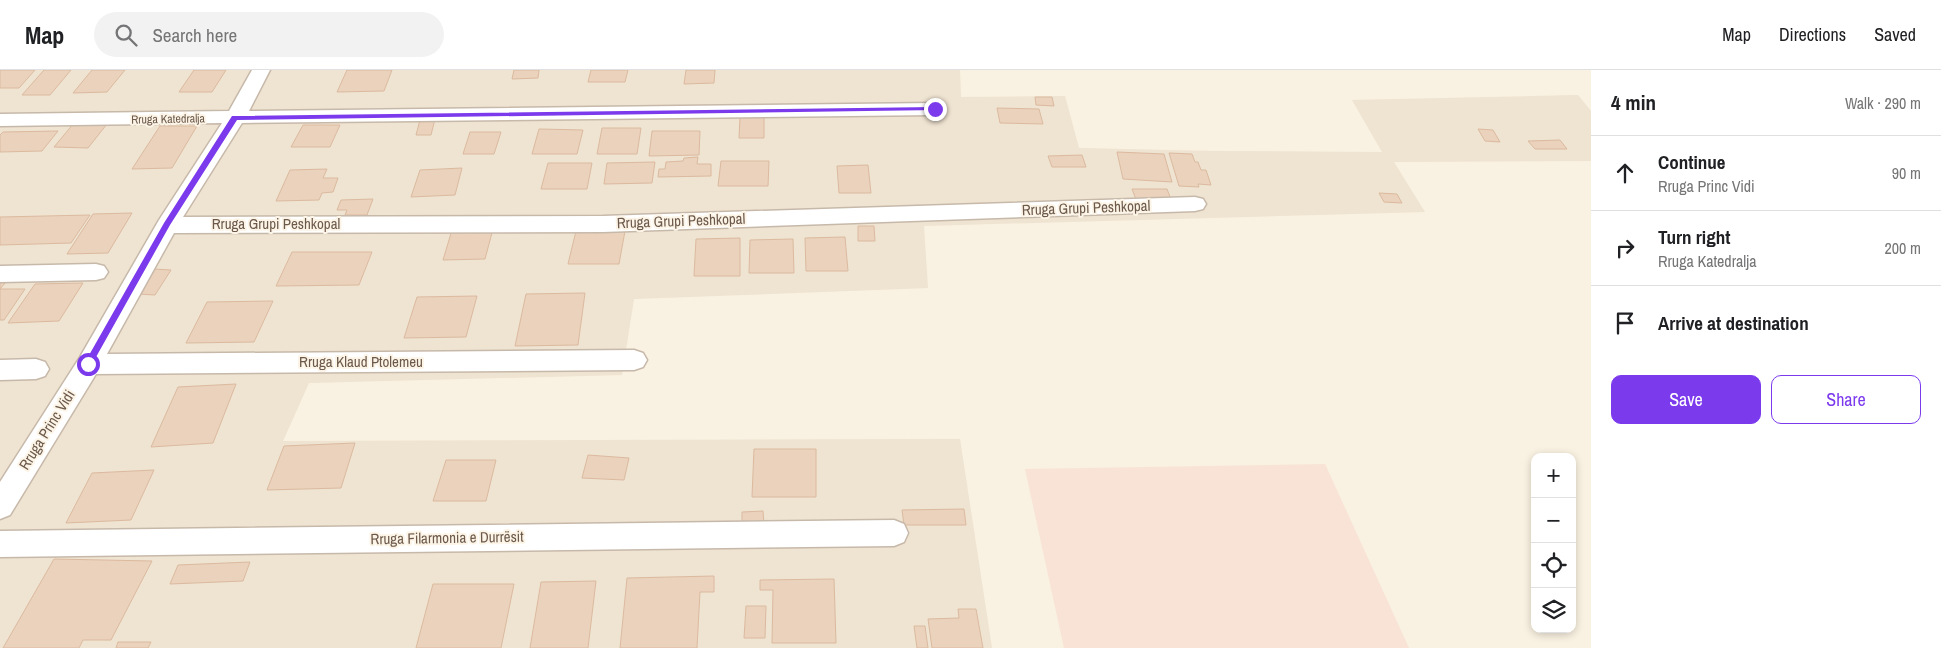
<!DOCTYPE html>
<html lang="en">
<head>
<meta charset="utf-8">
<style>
	body { margin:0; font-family:"Archivo Narrow",sans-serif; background:#f2f2f2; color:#202124 }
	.controls { position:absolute; right:15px; bottom:15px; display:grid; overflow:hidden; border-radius:10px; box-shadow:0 2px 8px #0003 }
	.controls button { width:45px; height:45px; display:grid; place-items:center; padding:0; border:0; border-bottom:1px solid #e0e0e0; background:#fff; color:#202124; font:25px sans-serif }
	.stop { position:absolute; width:15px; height:15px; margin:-11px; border:4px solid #7c3aed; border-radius:50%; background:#fff }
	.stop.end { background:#7c3aed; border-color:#fff; box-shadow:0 1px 5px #0008 }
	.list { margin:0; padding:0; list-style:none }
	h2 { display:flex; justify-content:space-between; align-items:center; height:65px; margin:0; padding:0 20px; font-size:21px }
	h2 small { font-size:16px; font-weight:400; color:#757577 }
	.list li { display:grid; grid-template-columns:32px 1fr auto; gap:15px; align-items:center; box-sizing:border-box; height:75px; padding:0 20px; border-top:1px solid #e0e0e0 }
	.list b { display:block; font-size:19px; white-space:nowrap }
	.list p { margin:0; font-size:16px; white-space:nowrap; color:#757577 }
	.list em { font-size:16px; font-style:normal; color:#757577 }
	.actions { display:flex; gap:10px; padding:15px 20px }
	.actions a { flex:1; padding:11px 0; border:1px solid #7c3aed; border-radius:10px; text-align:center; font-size:18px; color:#7c3aed }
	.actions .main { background:#7c3aed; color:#fff }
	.icon { flex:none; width:28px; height:28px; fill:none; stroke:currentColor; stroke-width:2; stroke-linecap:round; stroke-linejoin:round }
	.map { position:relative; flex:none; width:1591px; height:578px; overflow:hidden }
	header { display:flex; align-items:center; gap:30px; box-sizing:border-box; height:70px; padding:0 25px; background:#fff; border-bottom:1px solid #e0e0e0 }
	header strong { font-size:24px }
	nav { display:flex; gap:28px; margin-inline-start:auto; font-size:18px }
	.search { width:350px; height:45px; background:#f2f2f2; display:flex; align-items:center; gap:12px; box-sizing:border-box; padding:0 18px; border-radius:28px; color:#757577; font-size:19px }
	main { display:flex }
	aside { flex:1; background:#fff }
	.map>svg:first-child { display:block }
	.residential { fill:#efe3d1 }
	.commercial { fill:#f8e3d6 }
	.building { fill:#ebd2bc; stroke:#dbba9f }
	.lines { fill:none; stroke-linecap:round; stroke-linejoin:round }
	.minor-casing { stroke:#c7b9aa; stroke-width:3 }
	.minor { fill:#fff; fill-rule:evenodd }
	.route { fill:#7c3aed }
	.labels { text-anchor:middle; stroke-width:4; stroke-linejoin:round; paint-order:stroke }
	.far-street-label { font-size:12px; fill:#6c594b; stroke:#fcf5e7 }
	.street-label { font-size:15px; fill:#6c594b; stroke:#fcf5e7 }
</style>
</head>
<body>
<header>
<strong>Map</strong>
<div class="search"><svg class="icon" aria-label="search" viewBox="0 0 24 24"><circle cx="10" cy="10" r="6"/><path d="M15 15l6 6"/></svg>Search here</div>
<nav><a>Map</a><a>Directions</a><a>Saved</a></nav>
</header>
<main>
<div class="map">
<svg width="1591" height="578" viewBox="0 0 1591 578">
	<rect width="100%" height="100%" fill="#f9f1e1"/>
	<polygon class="residential" points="0,0 960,0 961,27 1065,26 1079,78 1214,81 1382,82 1352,30 1578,25 1591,41 1591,91 1394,92 1425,142 924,156 928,218 634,229 622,305 309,313 283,371 960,369 992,578 0,578"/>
	<polygon class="commercial" points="1325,394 1409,578 1064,578 1025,399"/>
	<g class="building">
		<polygon points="0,0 35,0 19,18 0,18"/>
		<polygon points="44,0 71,0 50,25 22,25"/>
		<polygon points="92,0 125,0 107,22 73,23"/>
		<polygon points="194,0 226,0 212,22 179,22"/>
		<polygon points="347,0 392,0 384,21 337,22"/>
		<polygon points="514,0 539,0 538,8 512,9"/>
		<polygon points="591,0 628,0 625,12 588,12"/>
		<polygon points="686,0 715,0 714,13 684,14"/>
		<polygon points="1035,27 1052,27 1054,36 1036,35"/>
		<polygon points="997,38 1039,39 1043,54 1000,53"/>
		<polygon points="740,47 764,47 764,68 739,68"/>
		<polygon points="435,49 431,65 416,65 420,50"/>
		<polygon points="74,53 107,54 88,78 54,77"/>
		<polygon points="303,55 340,55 330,77 291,77"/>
		<polygon points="160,56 197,56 172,98 132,99"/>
		<polygon points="602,58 641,58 637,84 597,84"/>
		<polygon points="539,59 583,60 577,84 532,84"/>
		<polygon points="1478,59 1493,60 1500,72 1485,71"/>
		<polygon points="58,61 42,81 0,82 0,65 3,62"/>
		<polygon points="652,61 700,61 699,85 649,86"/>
		<polygon points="470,62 501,62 494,84 463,84"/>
		<polygon points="1560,70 1567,79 1535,79 1528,71"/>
		<polygon points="1117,82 1164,84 1172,112 1123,109"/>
		<polygon points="1169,83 1192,84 1195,92 1198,92 1201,100 1206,100 1211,115 1198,114 1199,117 1179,116"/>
		<polygon points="1082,85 1086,97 1052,97 1048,86"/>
		<polygon points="698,87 697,94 711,94 711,106 658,107 659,99 665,99 666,92 683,91 684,88"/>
		<polygon points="721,91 769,91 768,116 718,116"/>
		<polygon points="655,92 652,113 604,114 607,93"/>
		<polygon points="548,93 592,93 587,119 541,119"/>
		<polygon points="868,95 871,123 839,123 837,96"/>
		<polygon points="462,98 455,125 411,127 420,100"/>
		<polygon points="327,99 323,108 338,108 333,122 322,123 319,130 276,131 290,100"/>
		<polygon points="1132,119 1167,119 1172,132 1137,132"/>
		<polygon points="1379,123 1397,124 1402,133 1384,132"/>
		<polygon points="373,129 367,145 345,145 347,140 337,140 341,130"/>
		<polygon points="132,143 108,183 67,184 93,144"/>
		<polygon points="90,145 71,173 0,175 0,147"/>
		<polygon points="858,156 874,156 875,171 858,171"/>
		<polygon points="493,159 485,189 443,190 452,160"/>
		<polygon points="576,161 625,161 619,194 568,194"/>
		<polygon points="845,167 848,201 806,201 805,168"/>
		<polygon points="740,168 740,206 694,206 696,169"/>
		<polygon points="793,169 794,203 749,203 750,170"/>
		<polygon points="292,182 372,182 359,215 276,216"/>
		<polygon points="154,199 171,200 155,225 137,224"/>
		<polygon points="0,212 6,212 0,219 25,219 4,250 0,250"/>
		<polygon points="83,213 59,251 8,253 35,214"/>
		<polygon points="585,223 578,275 515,276 526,224"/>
		<polygon points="477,226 466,267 404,268 417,227"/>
		<polygon points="273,231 254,272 186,273 207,232"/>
		<polygon points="236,314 213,373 151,377 178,317"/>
		<polygon points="355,373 341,418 267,420 284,376"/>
		<polygon points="754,379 816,379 816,427 752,427"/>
		<polygon points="588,385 629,388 624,410 582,408"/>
		<polygon points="446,390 496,390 486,431 433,431"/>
		<polygon points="154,400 131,450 66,453 92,403"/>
		<polygon points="964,439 966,455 904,455 902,440"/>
		<polygon points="763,441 764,455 742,456 742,442"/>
		<polygon points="54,489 152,491 111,570 83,570 79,578 3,578"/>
		<polygon points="250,492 243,511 170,514 178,495"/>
		<polygon points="714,506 714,522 700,522 697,578 620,578 627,508"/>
		<polygon points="834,509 836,573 772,573 773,520 760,520 760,510"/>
		<polygon points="596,511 588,578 530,578 541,512"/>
		<polygon points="433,514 514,514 501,578 416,578"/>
		<polygon points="746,536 766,536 765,568 744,568"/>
		<polygon points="958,539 976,539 983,578 932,578 928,549 959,548"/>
		<polygon points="914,556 925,556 928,578 917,578"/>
		<polygon points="118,572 151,572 148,578 116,578"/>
	</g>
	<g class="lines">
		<defs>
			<g id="minor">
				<polygon points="252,0 270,0 249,41 935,33 942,35 945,39 942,43 935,45 242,53 183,147 603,146 1195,127 1203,129 1206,134 1203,139 1195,141 603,162 174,163 107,284 634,280 643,283 647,290 643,297 634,300 96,304 10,445 0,449 0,412 80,287 159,150 222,53 0,56 0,44 229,41"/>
				<polygon points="96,194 104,196 108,202 104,208 96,210 0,212 0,196"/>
				<polygon points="36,289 45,292 49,299 45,306 36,309 0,310 0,290"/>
				<polygon points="894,450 904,454 908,463 904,472 894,476 0,487 0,461"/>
			</g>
		</defs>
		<use href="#minor" class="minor-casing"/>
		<use href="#minor" class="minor"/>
	</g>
	<polygon class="route" points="935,37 938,39 937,40 237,50 170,155 91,296 86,296 84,294 164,153 232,46"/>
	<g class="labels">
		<g class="far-street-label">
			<text transform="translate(168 49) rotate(-1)" y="4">Rruga Katedralja</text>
		</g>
		<g class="street-label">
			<text transform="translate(1086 138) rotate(-2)" y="5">Rruga Grupi Peshkopal</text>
			<text transform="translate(681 151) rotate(-2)" y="5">Rruga Grupi Peshkopal</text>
			<text x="276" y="159">Rruga Grupi Peshkopal</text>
			<text x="361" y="297">Rruga Klaud Ptolemeu</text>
			<text transform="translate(47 360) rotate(-58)" y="5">Rruga Princ Vidi</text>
			<text transform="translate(447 468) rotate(-1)" y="5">Rruga Filarmonia e Durrësit</text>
		</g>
	</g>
</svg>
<div class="controls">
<button>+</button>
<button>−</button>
<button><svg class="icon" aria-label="locate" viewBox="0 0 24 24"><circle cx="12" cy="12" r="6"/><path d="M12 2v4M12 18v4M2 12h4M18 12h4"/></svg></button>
<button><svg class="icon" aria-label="layers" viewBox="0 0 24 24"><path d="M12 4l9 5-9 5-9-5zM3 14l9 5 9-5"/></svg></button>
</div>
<div class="stop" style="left:88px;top:294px"></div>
<div class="stop end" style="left:935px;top:39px"></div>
</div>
<aside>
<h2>4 min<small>Walk · 290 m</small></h2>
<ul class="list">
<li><svg class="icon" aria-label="ahead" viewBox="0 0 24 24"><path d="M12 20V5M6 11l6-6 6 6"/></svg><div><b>Continue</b><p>Rruga Princ Vidi</p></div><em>90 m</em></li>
<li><svg class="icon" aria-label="right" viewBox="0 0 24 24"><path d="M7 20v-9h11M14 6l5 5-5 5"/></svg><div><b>Turn right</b><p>Rruga Katedralja</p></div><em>200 m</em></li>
<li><svg class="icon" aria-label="arrive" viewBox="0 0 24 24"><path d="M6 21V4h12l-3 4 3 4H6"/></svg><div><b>Arrive at destination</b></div></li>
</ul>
<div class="actions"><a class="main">Save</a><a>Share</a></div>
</aside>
</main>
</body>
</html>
